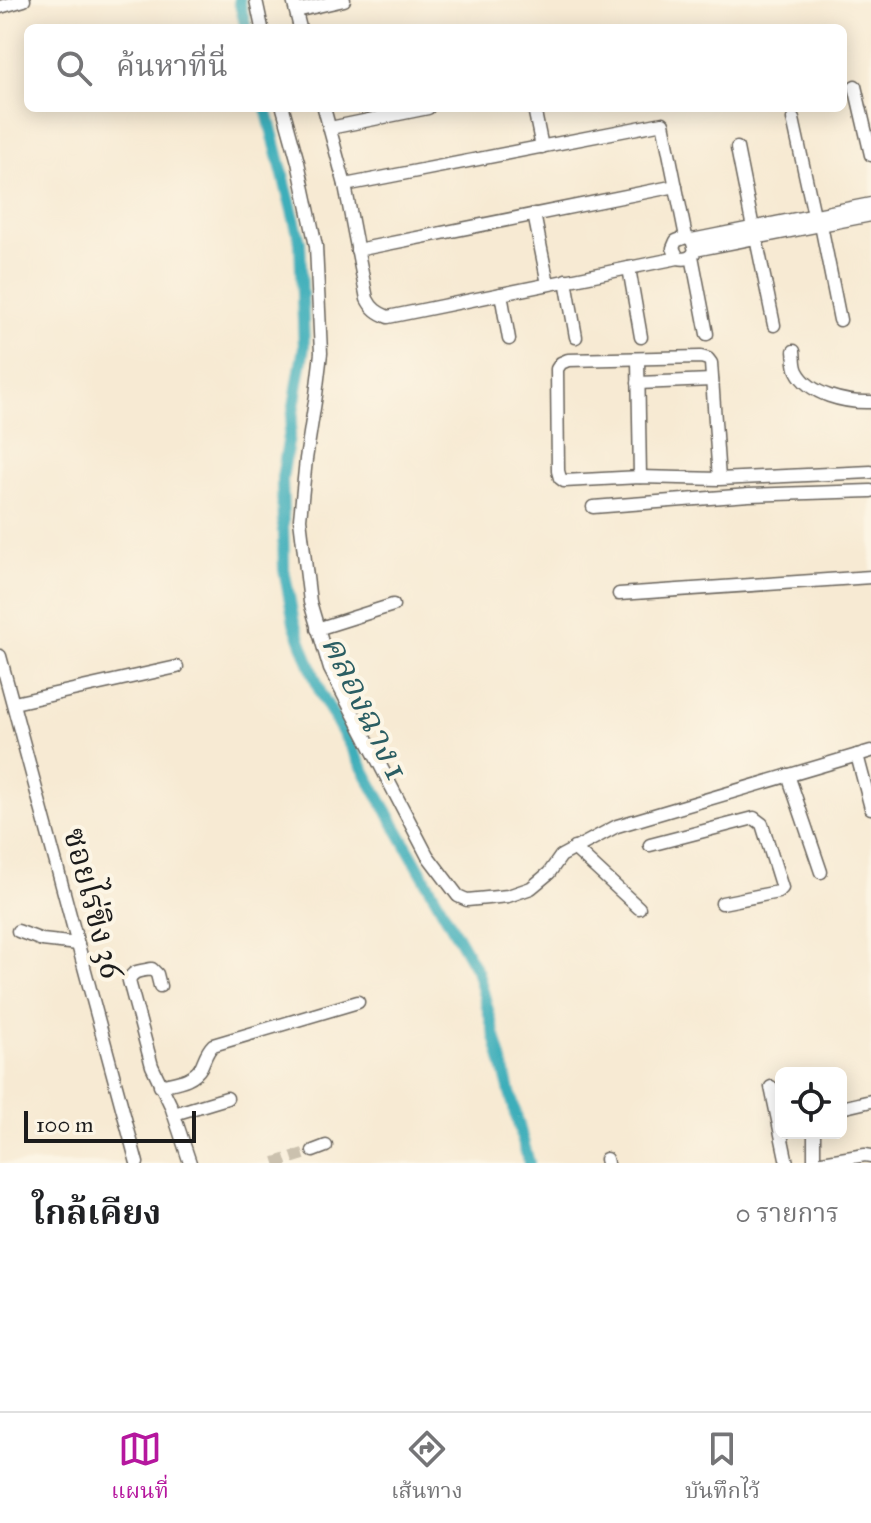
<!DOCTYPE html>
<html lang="th">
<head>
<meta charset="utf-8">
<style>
	body { margin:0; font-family:"IM FELL Great Primer","Noto Serif Thai",serif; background:#f6f6f6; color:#202124 }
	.controls { position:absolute; right:24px; bottom:24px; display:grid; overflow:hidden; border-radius:12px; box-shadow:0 4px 20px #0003 }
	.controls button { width:72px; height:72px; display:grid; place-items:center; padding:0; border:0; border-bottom:2px solid #e0e0e0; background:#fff; color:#202124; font:40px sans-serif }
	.scale { position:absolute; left:24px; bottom:20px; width:172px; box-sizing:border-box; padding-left:8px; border:4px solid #1c1c1c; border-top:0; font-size:22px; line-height:28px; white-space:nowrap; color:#1c1c1c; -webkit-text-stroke:6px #fcf5e5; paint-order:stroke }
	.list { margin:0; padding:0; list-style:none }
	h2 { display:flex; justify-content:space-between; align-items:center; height:104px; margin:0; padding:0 32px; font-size:34px }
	h2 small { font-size:26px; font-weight:400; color:#757577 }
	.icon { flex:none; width:44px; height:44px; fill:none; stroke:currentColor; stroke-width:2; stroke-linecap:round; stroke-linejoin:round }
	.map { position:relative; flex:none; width:871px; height:1163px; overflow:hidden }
	.search { position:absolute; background:#fff; box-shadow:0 4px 20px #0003; left:24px; right:24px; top:24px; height:88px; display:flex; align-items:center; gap:20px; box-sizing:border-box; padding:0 28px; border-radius:12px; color:#757577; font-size:30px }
	.sheet { height:248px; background:#fff }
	nav { display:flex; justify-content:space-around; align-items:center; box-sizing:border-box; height:112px; border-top:2px solid #e0e0e0; background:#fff; font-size:22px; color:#757577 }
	nav a { display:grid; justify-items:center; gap:4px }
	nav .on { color:#b5179e }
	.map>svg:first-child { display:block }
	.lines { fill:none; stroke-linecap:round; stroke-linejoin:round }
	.canal { stroke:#3eaeba; stroke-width:12 }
	.minor-tunnel { stroke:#cbc1ae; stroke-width:12; stroke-dasharray:12 6; stroke-linecap:butt }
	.minor-casing { stroke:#69645c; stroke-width:15 }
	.minor { stroke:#fff; stroke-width:12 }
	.labels { text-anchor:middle; stroke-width:8; stroke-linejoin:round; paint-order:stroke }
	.street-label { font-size:32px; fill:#1c1c1c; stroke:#fcf5e5 }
	.water-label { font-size:34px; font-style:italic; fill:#2b5e63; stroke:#fcf5e5 }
</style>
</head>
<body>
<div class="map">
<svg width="871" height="1163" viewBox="0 0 871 1163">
	<rect width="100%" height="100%" fill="#fcf5e5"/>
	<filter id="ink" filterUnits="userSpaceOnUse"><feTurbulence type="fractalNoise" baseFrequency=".0125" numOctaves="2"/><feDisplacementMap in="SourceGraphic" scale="16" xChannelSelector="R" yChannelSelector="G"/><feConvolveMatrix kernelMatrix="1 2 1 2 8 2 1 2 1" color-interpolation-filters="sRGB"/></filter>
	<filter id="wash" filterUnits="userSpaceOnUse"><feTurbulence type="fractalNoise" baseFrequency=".006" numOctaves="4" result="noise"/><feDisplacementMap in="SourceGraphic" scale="32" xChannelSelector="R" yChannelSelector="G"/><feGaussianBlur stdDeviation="1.8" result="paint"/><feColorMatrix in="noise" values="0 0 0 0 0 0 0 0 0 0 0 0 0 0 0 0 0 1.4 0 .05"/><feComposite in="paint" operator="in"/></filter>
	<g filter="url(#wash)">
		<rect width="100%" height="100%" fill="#f7ead3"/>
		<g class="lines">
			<g class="canal">
				<polyline points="239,0 246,28"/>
				<polyline points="266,108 300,242 304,347 282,478 284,569 294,623 321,694 478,973 529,1163"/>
			</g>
		</g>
	</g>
	<g filter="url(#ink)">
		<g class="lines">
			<polyline class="minor-tunnel" points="275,1163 313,1151"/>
			<defs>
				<g id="minor">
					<polyline points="256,0 262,28"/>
					<polyline points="293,0 300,28"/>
					<polyline points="0,7 24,0"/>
					<polyline points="296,11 344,0"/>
					<polyline points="855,86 871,155"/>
					<polyline points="283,108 298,162 316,246 321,353 316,395 306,459 300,519 310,602 330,669 427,855 458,896 467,900 508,896 531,888 549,873 561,856 617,826 871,751"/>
					<path d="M324,108L345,185L367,299C372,309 378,313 388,317L678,258C686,260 692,258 695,250L692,240L686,237L676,241L673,248L678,258"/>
					<polyline points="534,108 542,147"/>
					<polyline points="793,119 814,215"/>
					<polyline points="330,128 428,108"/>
					<polyline points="737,148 753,228"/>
					<polyline points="345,185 663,123 686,237"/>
					<polyline points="534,214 548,284"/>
					<polyline points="821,225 840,320"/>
					<polyline points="756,238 774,325"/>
					<polyline points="692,240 871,204"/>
					<polyline points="357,250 676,186"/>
					<polyline points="695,250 871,215"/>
					<polyline points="692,256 707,334"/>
					<polyline points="629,268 641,337"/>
					<polyline points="566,280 576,337"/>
					<polyline points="501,294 509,339"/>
					<path d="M794,351C795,357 794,365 797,371C809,395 846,403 871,402"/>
					<polyline points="638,359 640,477"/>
					<polyline points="638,383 712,380"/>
					<polyline points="719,479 711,363 708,359 701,357 568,360 561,363 557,369 558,471 560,478 564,481 640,477 719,479 871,472"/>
					<polyline points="593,507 749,495 871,491"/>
					<polyline points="619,594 871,577"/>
					<polyline points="317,629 393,605"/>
					<polyline points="0,656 137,1163"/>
					<polyline points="14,703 177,667"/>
					<polyline points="857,755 871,808"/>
					<polyline points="788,775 821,872"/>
					<polyline points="650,845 754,818 762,824 782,888 778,892 722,903"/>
					<polyline points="574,848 639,908"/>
					<polyline points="18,931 42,940 78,944"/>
					<path d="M160,986L157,974L152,969C141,971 132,970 129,981L152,1066L171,1106L190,1163"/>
					<path d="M160,1086C175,1082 193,1081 201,1067C205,1059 206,1052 213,1045L358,1002"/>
					<polyline points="771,1087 787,1163"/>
					<polyline points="841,1108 871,1101"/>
					<polyline points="174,1114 227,1098"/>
					<polyline points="814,1133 814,1163"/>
					<polyline points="313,1151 326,1146"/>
					<polyline points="606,1159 607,1163"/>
					<polyline points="816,1163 865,1155 871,1156"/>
				</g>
			</defs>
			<use href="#minor" class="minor-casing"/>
			<use href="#minor" class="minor"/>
		</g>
	</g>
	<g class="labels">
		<g class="street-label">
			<text transform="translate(94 903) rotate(75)" y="11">ซอยไร่ขิง 36</text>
		</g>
		<g class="water-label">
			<text transform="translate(366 707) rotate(64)" y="12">คลองฉาง 1</text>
		</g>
	</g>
</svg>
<div class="controls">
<button><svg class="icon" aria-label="locate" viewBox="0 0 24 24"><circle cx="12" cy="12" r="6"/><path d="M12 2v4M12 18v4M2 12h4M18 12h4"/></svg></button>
</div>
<div class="scale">100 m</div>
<div class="search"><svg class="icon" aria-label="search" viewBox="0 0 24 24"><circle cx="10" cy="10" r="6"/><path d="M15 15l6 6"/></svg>ค้นหาที่นี่</div>
</div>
<section class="sheet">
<h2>ใกล้เคียง<small>0 รายการ</small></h2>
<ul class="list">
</ul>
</section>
<nav>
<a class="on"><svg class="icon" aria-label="map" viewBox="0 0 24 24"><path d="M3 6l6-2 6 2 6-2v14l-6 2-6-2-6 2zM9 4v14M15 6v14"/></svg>แผนที่</a>
<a><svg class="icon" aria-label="directions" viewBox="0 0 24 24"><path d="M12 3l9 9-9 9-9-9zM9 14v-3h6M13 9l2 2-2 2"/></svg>เส้นทาง</a>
<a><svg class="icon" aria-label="saved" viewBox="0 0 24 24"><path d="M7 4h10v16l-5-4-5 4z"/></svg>บันทึกไว้</a>
</nav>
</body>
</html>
